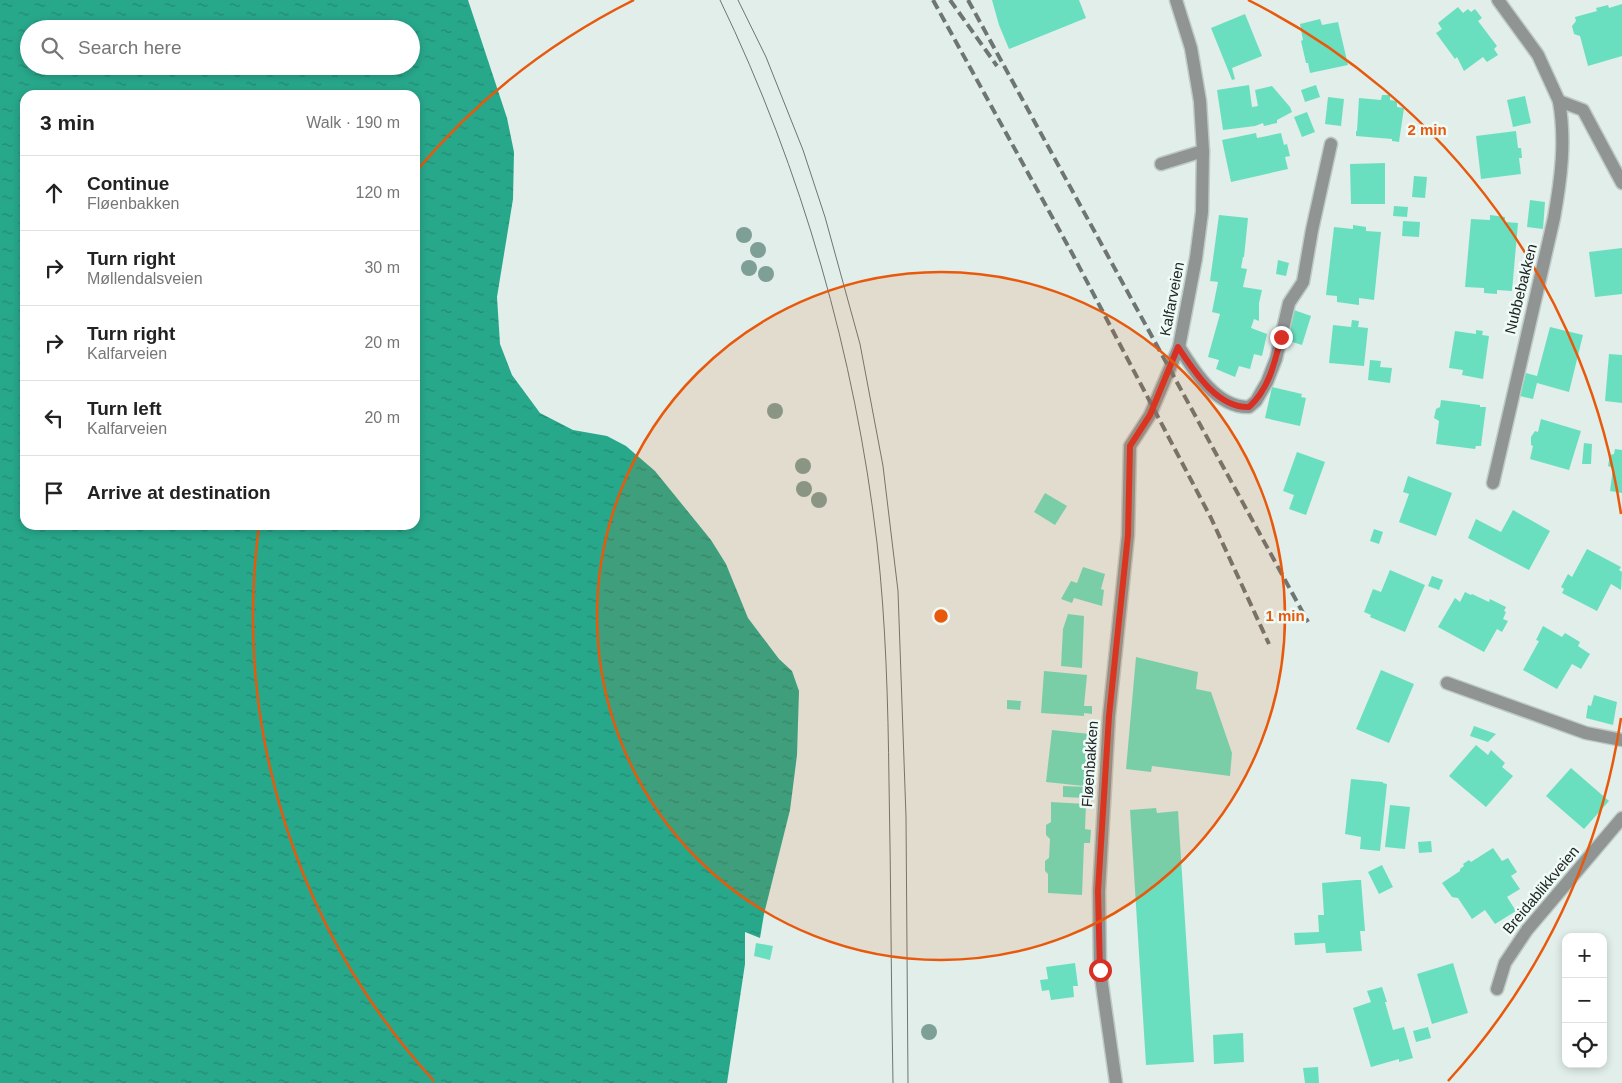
<!DOCTYPE html>
<html lang="en">
<head>
<meta charset="utf-8">
<style>
	body { margin:0; font-family:Arial,sans-serif; background:#f2f2f2; color:#222 }
	.controls { position:absolute; right:15px; bottom:15px; display:grid; overflow:hidden; border-radius:10px; box-shadow:0 2px 8px #0003 }
	.controls button { width:45px; height:45px; display:grid; place-items:center; padding:0; border:0; border-bottom:1px solid #e0e0e0; background:#fff; color:#222; font:25px sans-serif }
	.stop { position:absolute; width:15px; height:15px; margin:-11px; border:4px solid #d93025; border-radius:50%; background:#fff }
	.stop.end { background:#d93025; border-color:#fff; box-shadow:0 1px 5px #0008 }
	.list { margin:0; padding:0; list-style:none }
	h2 { display:flex; justify-content:space-between; align-items:center; height:65px; margin:0; padding:0 20px; font-size:21px }
	h2 small { font-size:16px; font-weight:400; color:#767676 }
	.list li { display:grid; grid-template-columns:32px 1fr auto; gap:15px; align-items:center; box-sizing:border-box; height:75px; padding:0 20px; border-top:1px solid #e0e0e0 }
	.list b { display:block; font-size:19px; white-space:nowrap }
	.list p { margin:0; font-size:16px; white-space:nowrap; color:#767676 }
	.list em { font-size:16px; font-style:normal; color:#767676 }
	.icon { flex:none; width:28px; height:28px; fill:none; stroke:currentColor; stroke-width:2; stroke-linecap:round; stroke-linejoin:round }
	.map { position:relative; flex:none; width:1622px; height:1083px; overflow:hidden }
	.search { position:absolute; background:#fff; box-shadow:0 2px 8px #0003; left:20px; top:20px; width:400px; height:55px; display:flex; align-items:center; gap:12px; box-sizing:border-box; padding:0 18px; border-radius:28px; color:#767676; font-size:19px }
	.panel { position:absolute; background:#fff; box-shadow:0 2px 8px #0003; left:20px; top:90px; width:400px; height:440px; border-radius:15px }
	.map>svg:first-child { display:block }
	.water { fill:url(#water-ripples); fill-rule:evenodd }
	.building { fill:#6adfbf }
	.lines { fill:none; stroke-linecap:round; stroke-linejoin:round }
	.lane-casing { stroke:#bfcac7; stroke-width:15 }
	.street-casing { stroke:#bfcac7; stroke-width:15 }
	.lane { stroke:#909593; stroke-width:12 }
	.street { stroke:#909593; stroke-width:12 }
	.tram { stroke:#6e7573; stroke-width:1 }
	.rail { stroke:#6e7573; stroke-width:4; stroke-dasharray:10 5; stroke-linecap:butt }
	.tree { fill:#7e9f95 }
	.route { stroke:#d93025; stroke-width:6 }
	.ring { fill:none; stroke:#e8590c; stroke-width:2.5 }
	.labels { text-anchor:middle; stroke-width:5; stroke-linejoin:round; paint-order:stroke }
	.street-label { font-size:15px; fill:#222625; stroke:#effbf7 }
	.centre { fill:#e8590c; stroke:#effbf7; stroke-width:2.5 }
	.ring-label { font-size:15px; text-anchor:middle; font-weight:bold; fill:#e8590c; stroke:#effbf7; stroke-width:5; stroke-linejoin:round; paint-order:stroke }
</style>
</head>
<body>
<div class="map">
<svg width="1622" height="1083" viewBox="0 0 1622 1083">
	<defs>
		<pattern id="water-ripples" width="26" height="14" patternUnits="userSpaceOnUse" patternTransform="scale(1.25)"><rect width="26" height="14" fill="#28a88b"/><path d="M2 4q2-2 4 0t4 0M15 11q2-2 4 0t4 0" fill="none" stroke="#228971"/></pattern>
	</defs>
	<rect width="100%" height="100%" fill="#e1eeea"/>
	<path class="water" d="M0,0H468L507,118L514,152L513,199L497,297L500,344L512,375L540,413L573,430L607,436L626,446L655,471L711,540L726,564L748,618L779,659L792,671L799,691L797,755L790,810L764,914L760,938L745,932V964L727,1083H0ZM29,29H411V66H29ZM25,95H415V525H25Z"/>
	<g class="building">
		<polygon points="992,0 1079,0 1086,18 1009,49 999,25"/>
		<polygon points="1622,4 1622,56 1588,66 1580,36 1574,34 1572,26 1576,21 1575,17 1597,11 1596,8 1608,5 1609,8"/>
		<polygon points="1458,7 1463,13 1468,9 1471,12 1475,9 1482,18 1478,21 1497,46 1494,49 1498,55 1487,62 1483,57 1464,71 1457,57 1455,59 1436,33 1442,29 1438,23"/>
		<polygon points="1245,14 1262,56 1232,68 1235,79 1232,80 1211,28"/>
		<polygon points="1320,19 1322,25 1338,22 1348,65 1310,73 1308,63 1306,63 1301,41 1303,40 1300,24"/>
		<polygon points="1249,85 1252,107 1258,106 1255,90 1272,86 1290,107 1292,112 1277,120 1277,123 1264,126 1263,123 1255,126 1223,130 1217,90"/>
		<polygon points="1316,85 1320,97 1305,102 1301,90"/>
		<polygon points="1382,95 1390,95 1390,100 1397,101 1397,107 1404,108 1399,142 1392,141 1392,139 1356,136 1356,131 1357,131 1359,98 1381,100"/>
		<polygon points="1525,96 1531,123 1513,127 1507,100"/>
		<polygon points="1328,97 1344,99 1341,126 1325,124"/>
		<polygon points="1307,112 1315,132 1302,137 1294,117"/>
		<polygon points="1516,131 1518,148 1521,148 1522,158 1519,158 1521,174 1481,179 1476,136"/>
		<polygon points="1256,133 1257,138 1281,133 1284,145 1287,144 1290,156 1285,157 1288,169 1231,182 1222,140"/>
		<polygon points="1385,163 1385,204 1351,204 1350,164"/>
		<polygon points="1414,176 1427,177 1425,198 1412,197"/>
		<polygon points="1530,200 1545,202 1543,229 1527,227"/>
		<polygon points="1394,206 1408,207 1407,217 1393,216"/>
		<polygon points="1219,215 1248,218 1244,257 1243,257 1241,268 1247,269 1243,287 1262,290 1259,303 1259,321 1254,319 1251,328 1267,334 1262,356 1254,354 1250,369 1239,366 1235,377 1216,369 1219,360 1208,357 1220,314 1212,312 1218,282 1210,281"/>
		<polygon points="1490,215 1505,217 1505,222 1518,223 1512,291 1497,290 1497,294 1484,293 1484,288 1465,287 1471,219 1490,220"/>
		<polygon points="1403,221 1420,222 1419,237 1402,236"/>
		<polygon points="1353,225 1366,227 1366,231 1381,232 1374,300 1359,298 1359,305 1337,302 1337,296 1326,295 1334,227 1353,229"/>
		<polygon points="1622,248 1622,294 1595,297 1589,252"/>
		<polygon points="1278,260 1289,263 1286,276 1276,274"/>
		<polygon points="1294,310 1311,316 1302,345 1286,340"/>
		<polygon points="1352,320 1359,321 1358,327 1368,328 1364,366 1329,363 1333,325 1351,327"/>
		<polygon points="1550,327 1583,335 1569,392 1537,383 1533,399 1520,396 1526,373 1537,376"/>
		<polygon points="1476,330 1483,331 1482,335 1489,336 1483,379 1462,375 1463,370 1449,368 1455,331 1476,334"/>
		<polygon points="1609,354 1622,355 1622,403 1605,401"/>
		<polygon points="1370,360 1381,361 1380,367 1392,368 1390,383 1368,380"/>
		<polygon points="1272,387 1302,394 1301,397 1306,398 1300,426 1265,418"/>
		<polygon points="1441,400 1480,405 1480,407 1486,407 1481,446 1476,446 1475,449 1436,444 1439,421 1434,418 1436,409 1440,407"/>
		<polygon points="1541,419 1581,431 1569,470 1530,459 1533,446 1531,445 1531,437 1535,431 1538,432"/>
		<polygon points="1584,443 1592,444 1591,464 1582,464"/>
		<polygon points="1615,449 1622,450 1622,493 1610,491 1613,468 1608,466 1610,455 1614,454"/>
		<polygon points="1297,452 1325,462 1306,515 1289,509 1294,495 1283,491"/>
		<polygon points="1408,476 1452,493 1436,536 1399,522 1409,494 1403,492"/>
		<polygon points="1045,493 1067,506 1055,525 1034,512"/>
		<polygon points="1513,510 1550,531 1529,570 1468,538 1476,519 1501,532"/>
		<polygon points="1374,529 1383,532 1379,544 1370,541"/>
		<polygon points="1587,549 1621,567 1619,570 1622,572 1621,590 1611,584 1597,611 1562,593 1564,589 1561,587 1568,574 1572,577"/>
		<polygon points="1083,567 1105,574 1101,589 1104,590 1102,606 1074,598 1072,603 1061,599 1071,581 1077,583"/>
		<polygon points="1390,570 1425,585 1405,632 1370,617 1371,615 1364,612 1373,589 1381,592"/>
		<polygon points="1432,576 1443,580 1439,590 1428,586"/>
		<polygon points="1465,592 1471,595 1472,594 1489,602 1490,599 1506,607 1504,611 1506,612 1503,619 1508,621 1502,632 1497,629 1484,652 1438,627 1455,598 1460,602"/>
		<polygon points="1068,614 1084,616 1082,668 1061,666 1063,629"/>
		<polygon points="1543,626 1562,637 1565,633 1580,642 1578,646 1590,654 1581,669 1572,664 1557,689 1523,670 1539,641 1536,640"/>
		<polygon points="1136,657 1198,672 1196,689 1211,692 1232,753 1230,776 1152,766 1151,772 1126,769"/>
		<polygon points="1381,670 1414,684 1389,743 1356,729"/>
		<polygon points="1044,671 1087,675 1084,706 1092,706 1092,714 1084,713 1084,716 1041,713"/>
		<polygon points="1594,695 1617,702 1613,725 1586,718 1588,705 1591,706"/>
		<polygon points="1007,700 1021,701 1020,710 1007,709"/>
		<polygon points="1474,726 1496,734 1488,742 1470,736"/>
		<polygon points="1052,730 1090,734 1084,786 1046,782"/>
		<polygon points="1476,745 1488,755 1491,750 1505,763 1502,767 1513,776 1486,807 1449,776"/>
		<polygon points="1571,768 1609,801 1584,829 1546,796"/>
		<polygon points="1351,779 1383,782 1383,783 1387,784 1380,851 1360,849 1361,837 1345,834"/>
		<polygon points="1063,786 1087,787 1086,798 1063,797"/>
		<polygon points="1051,802 1086,804 1085,829 1091,830 1090,843 1084,843 1082,895 1048,893 1048,874 1045,871 1045,861 1049,858 1050,839 1046,835 1046,825 1051,822"/>
		<polygon points="1390,805 1410,807 1405,849 1385,847"/>
		<polygon points="1156,808 1157,813 1178,811 1194,1062 1146,1065 1130,810"/>
		<polygon points="1431,841 1432,852 1419,853 1418,842"/>
		<polygon points="1493,848 1502,861 1508,858 1517,872 1511,876 1520,889 1507,897 1516,911 1495,924 1485,910 1472,919 1458,898 1452,897 1442,883 1460,871 1460,869 1464,866 1463,864 1469,860 1471,862"/>
		<polygon points="1382,865 1393,887 1379,894 1368,872"/>
		<polygon points="1356,880 1361,880 1365,931 1360,931 1362,951 1326,953 1325,943 1295,945 1294,933 1319,932 1318,915 1324,915 1322,883"/>
		<polygon points="756,943 773,946 770,960 754,956"/>
		<polygon points="1075,963 1078,986 1073,986 1074,997 1051,1000 1049,990 1042,991 1040,980 1048,979 1046,967"/>
		<polygon points="1453,963 1468,1013 1432,1024 1417,974"/>
		<polygon points="1382,987 1387,1002 1385,1002 1393,1030 1404,1027 1413,1058 1399,1062 1399,1059 1371,1067 1353,1008 1371,1002 1367,991"/>
		<polygon points="1428,1027 1431,1038 1416,1042 1413,1031"/>
		<polygon points="1243,1033 1244,1062 1214,1064 1213,1035"/>
		<polygon points="1318,1067 1319,1083 1305,1083 1303,1068"/>
	</g>
	<g class="lines">
		<defs>
			<polyline id="lane" points="1161,164 1203,151"/>
			<g id="street">
				<polyline points="1498,0 1538,55 1559,101 1583,110 1622,183"/>
				<path d="M1179,347C1194,371 1217,408 1249,407L1256,401L1267,382L1276,359L1289,303L1303,282L1312,230L1331,144"/>
				<path d="M1493,483L1554,218C1561,179 1566,141 1559,101"/>
				<polyline points="1447,683 1586,733 1622,740"/>
				<polyline points="1497,989 1505,963 1527,930 1622,818"/>
				<polyline points="1116,1083 1100,970 1099,891 1109,716 1128,535 1130,446 1150,415 1179,347 1196,258 1202,212 1203,151 1200,101 1191,48 1176,0"/>
			</g>
		</defs>
		<use href="#lane" class="lane-casing"/>
		<use href="#street" class="street-casing"/>
		<use href="#lane" class="lane"/>
		<use href="#street" class="street"/>
		<g class="tram">
			<path d="M720,0C802,170 855,356 877,543C886,623 888,703 889,782C891,883 891,983 893,1083"/>
			<polyline points="738,0 766,57 803,150 825,217 860,344 883,466 898,591 906,817 908,1083"/>
		</g>
		<g class="rail">
			<polyline points="933,0 1073,255 1211,518 1269,644"/>
			<polyline points="950,0 997,66"/>
			<polyline points="968,0 1308,622"/>
		</g>
	</g>
	<g class="tree">
		<circle cx="744" cy="235" r="8"/>
		<circle cx="758" cy="250" r="8"/>
		<circle cx="749" cy="268" r="8"/>
		<circle cx="766" cy="274" r="8"/>
		<circle cx="775" cy="411" r="8"/>
		<circle cx="803" cy="466" r="8"/>
		<circle cx="804" cy="489" r="8"/>
		<circle cx="819" cy="500" r="8"/>
		<circle cx="929" cy="1032" r="8"/>
	</g>
	<g class="lines">
		<path class="route" d="M1100,970L1098,891L1109,716L1128,535L1130,446L1150,415L1178,347C1194,371 1217,408 1249,407C1269,389 1275,362 1281,337"/>
	</g>
	<circle cx="941" cy="616" r="344" fill="#e8590c" fill-opacity=".12"/>
	<g class="ring">
		<circle cx="941" cy="616" r="344"/>
		<path d="M1621 718A688 688 0 0 1 1448 1081M434 1081A688 688 0 0 1 259 526M418 169A688 688 0 0 1 634 0M1248 0A688 688 0 0 1 1621 514"/>
	</g>
	<g class="labels">
		<g class="street-label">
			<text transform="translate(1521 289) rotate(-76)" y="5">Nubbebakken</text>
			<text transform="translate(1172 299) rotate(-79)" y="5">Kalfarveien</text>
			<text transform="translate(1090 764) rotate(-86)" y="5">Fløenbakken</text>
			<text transform="translate(1541 890) rotate(-50)" y="5">Breidablikkveien</text>
		</g>
	</g>
	<circle cx="941" cy="616" r="8" class="centre"/>
	<g class="ring-label">
		<text x="1427" y="135">2 min</text>
		<text x="1285" y="621">1 min</text>
	</g>
</svg>
<div class="controls">
<button>+</button>
<button>−</button>
<button><svg class="icon" aria-label="locate" viewBox="0 0 24 24"><circle cx="12" cy="12" r="6"/><path d="M12 2v4M12 18v4M2 12h4M18 12h4"/></svg></button>
</div>
<div class="stop" style="left:1100px;top:970px"></div>
<div class="stop end" style="left:1281px;top:337px"></div>
<div class="search"><svg class="icon" aria-label="search" viewBox="0 0 24 24"><circle cx="10" cy="10" r="6"/><path d="M15 15l6 6"/></svg>Search here</div>
<section class="panel">
<h2>3 min<small>Walk · 190 m</small></h2>
<ul class="list">
<li><svg class="icon" aria-label="ahead" viewBox="0 0 24 24"><path d="M12 20V5M6 11l6-6 6 6"/></svg><div><b>Continue</b><p>Fløenbakken</p></div><em>120 m</em></li>
<li><svg class="icon" aria-label="right" viewBox="0 0 24 24"><path d="M7 20v-9h11M14 6l5 5-5 5"/></svg><div><b>Turn right</b><p>Møllendalsveien</p></div><em>30 m</em></li>
<li><svg class="icon" aria-label="right" viewBox="0 0 24 24"><path d="M7 20v-9h11M14 6l5 5-5 5"/></svg><div><b>Turn right</b><p>Kalfarveien</p></div><em>20 m</em></li>
<li><svg class="icon" aria-label="left" viewBox="0 0 24 24"><path d="M17 20v-9H6M10 6l-5 5 5 5"/></svg><div><b>Turn left</b><p>Kalfarveien</p></div><em>20 m</em></li>
<li><svg class="icon" aria-label="arrive" viewBox="0 0 24 24"><path d="M6 21V4h12l-3 4 3 4H6"/></svg><div><b>Arrive at destination</b></div></li>
</ul>
</section>
</div>
</body>
</html>
